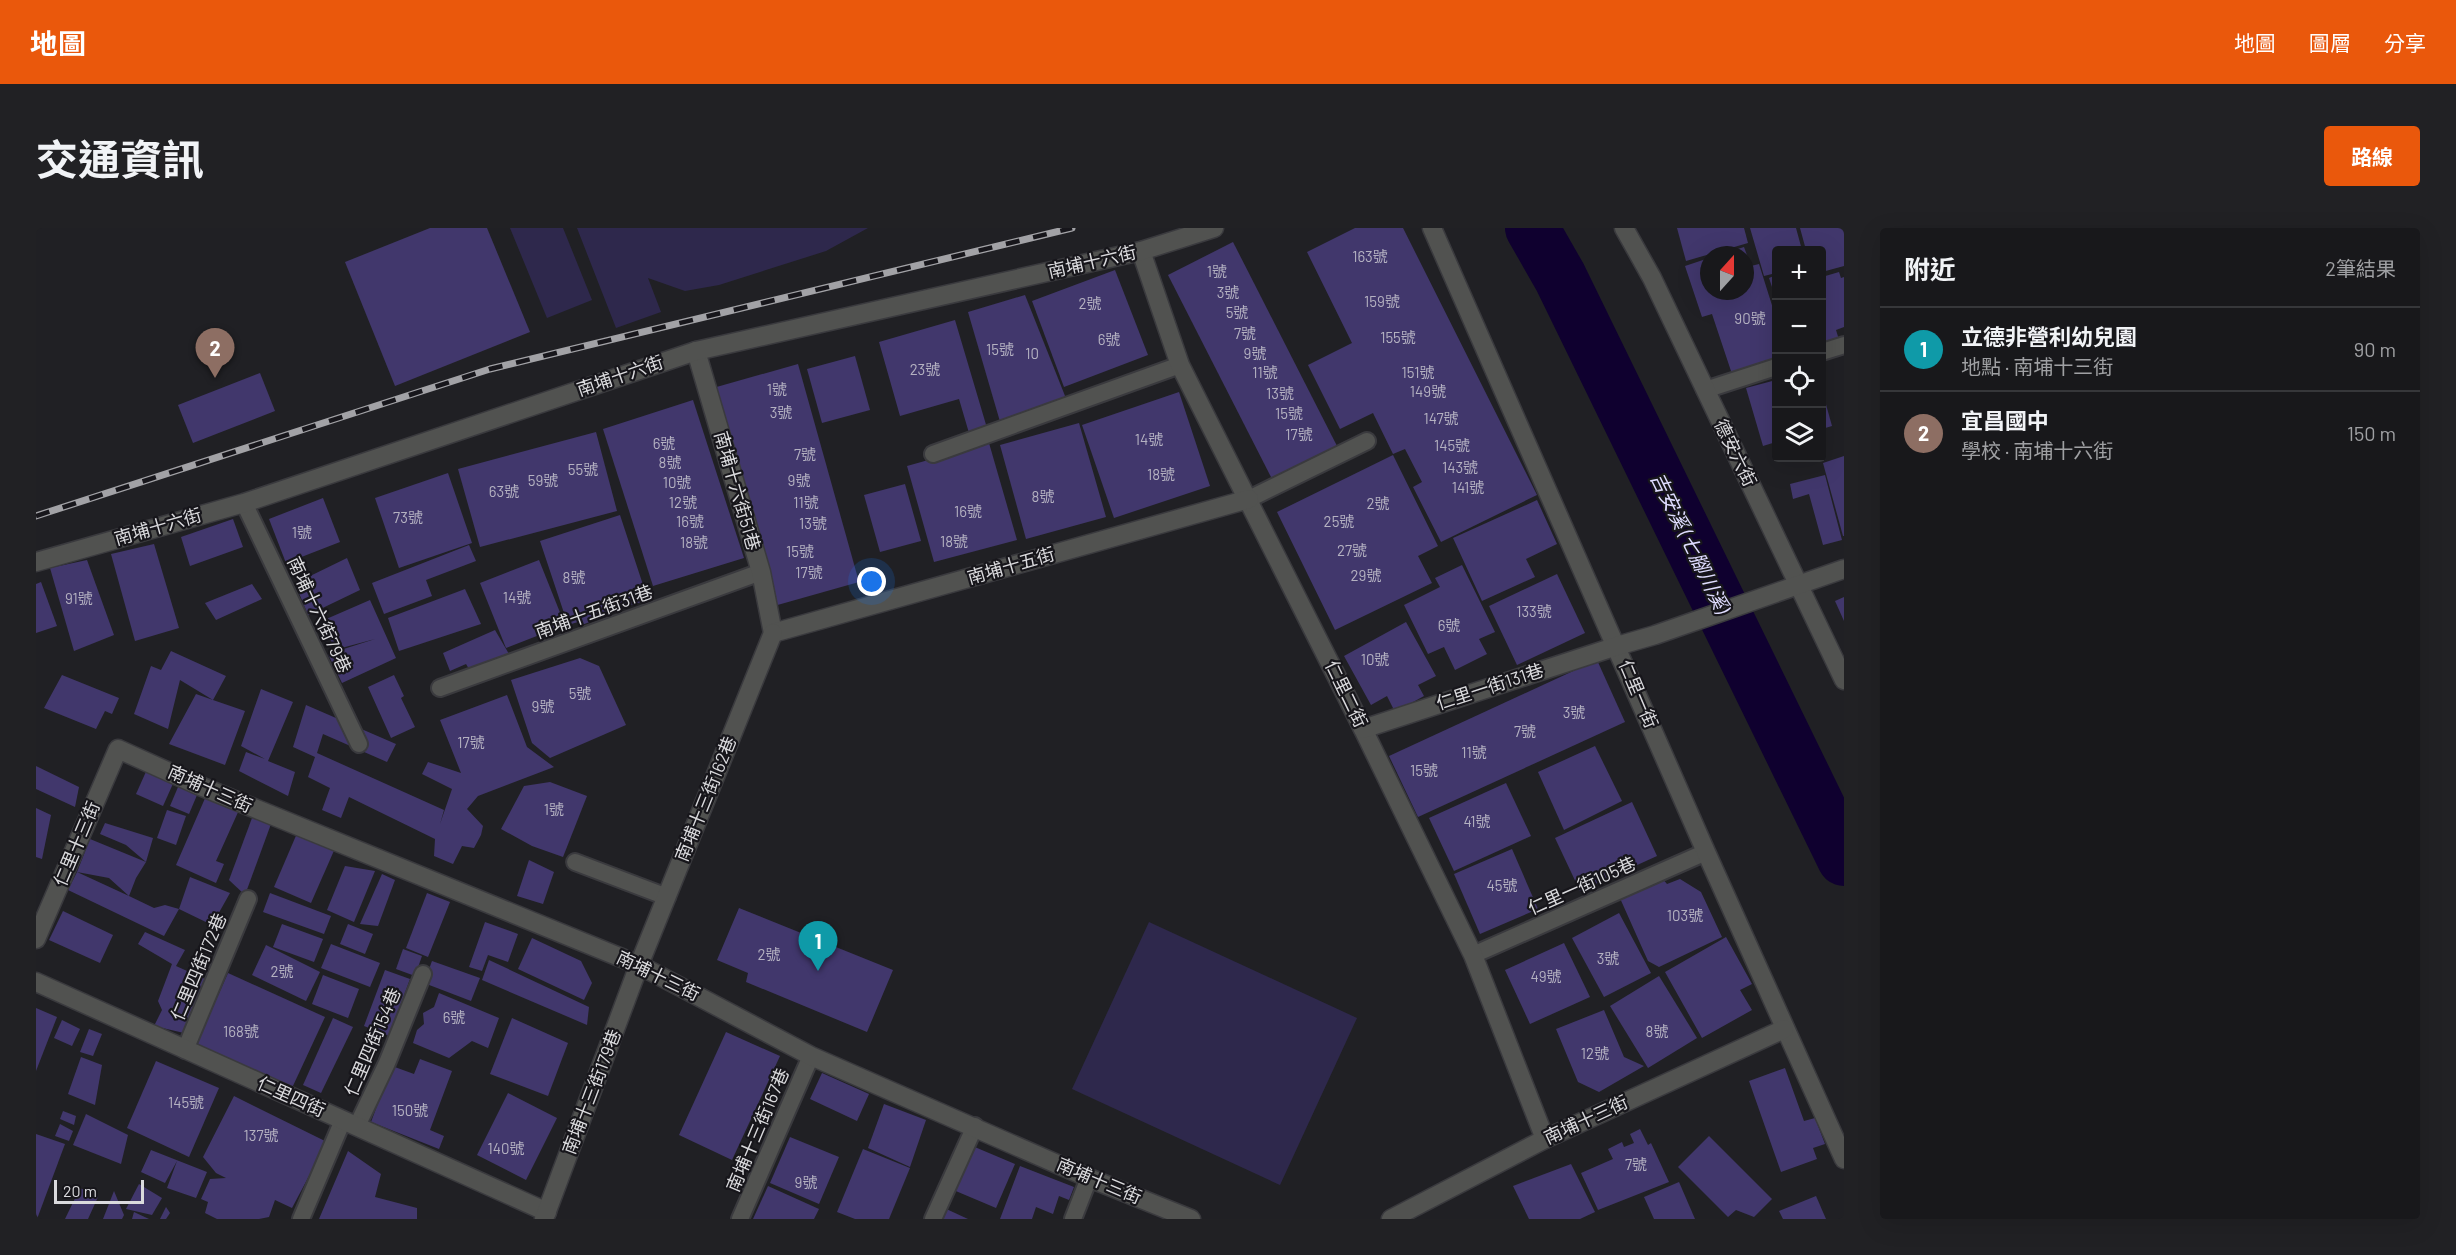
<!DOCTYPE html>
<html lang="zh-TW">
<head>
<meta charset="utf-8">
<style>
	body { margin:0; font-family:Barlow,"Noto Sans TC",sans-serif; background:#212124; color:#f1f3f6 }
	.controls { position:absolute; right:18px; top:18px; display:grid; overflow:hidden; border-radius:6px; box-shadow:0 6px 24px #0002 }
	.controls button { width:54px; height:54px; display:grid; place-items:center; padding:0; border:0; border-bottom:2px solid #36373a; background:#18181b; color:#f1f3f6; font:30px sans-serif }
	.compass { position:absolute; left:1664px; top:18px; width:54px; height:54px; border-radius:50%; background:#18181b; box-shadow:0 6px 24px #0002; rotate:21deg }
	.scale { position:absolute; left:18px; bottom:15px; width:90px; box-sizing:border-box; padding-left:6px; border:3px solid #dadadd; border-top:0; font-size:16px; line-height:21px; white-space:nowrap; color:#dadadd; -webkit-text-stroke:4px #17161b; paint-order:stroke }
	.you { position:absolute; left:836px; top:354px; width:21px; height:21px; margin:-15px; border:4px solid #fff; border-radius:50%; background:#1a73e8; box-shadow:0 0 0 9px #1a73e833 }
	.badge { display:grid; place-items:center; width:39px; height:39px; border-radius:50%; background:#ea580c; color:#fff; font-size:20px; font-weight:700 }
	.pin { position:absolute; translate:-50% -50px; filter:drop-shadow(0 2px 3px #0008) }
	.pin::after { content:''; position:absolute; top:32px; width:21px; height:18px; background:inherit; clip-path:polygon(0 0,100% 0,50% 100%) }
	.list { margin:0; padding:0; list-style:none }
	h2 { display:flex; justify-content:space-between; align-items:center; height:78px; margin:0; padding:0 24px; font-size:26px }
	h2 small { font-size:20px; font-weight:400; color:#9fa0a3 }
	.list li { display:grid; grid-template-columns:39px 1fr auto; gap:18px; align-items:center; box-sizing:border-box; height:84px; padding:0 24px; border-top:2px solid #36373a }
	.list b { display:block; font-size:22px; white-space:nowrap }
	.list p { margin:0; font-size:20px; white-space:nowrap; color:#9fa0a3 }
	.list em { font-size:20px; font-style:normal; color:#9fa0a3 }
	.icon { flex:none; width:33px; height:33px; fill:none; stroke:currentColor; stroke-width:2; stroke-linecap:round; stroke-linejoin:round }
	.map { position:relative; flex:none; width:1808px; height:991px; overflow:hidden; border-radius:6px }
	header { display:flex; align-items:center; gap:36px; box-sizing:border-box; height:84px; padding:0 30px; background:#ea580c; color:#fff }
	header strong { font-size:28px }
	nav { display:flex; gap:33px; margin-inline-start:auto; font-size:21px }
	.intro { display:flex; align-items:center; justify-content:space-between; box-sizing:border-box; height:144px; padding:0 36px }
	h1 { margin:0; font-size:42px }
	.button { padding:15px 27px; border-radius:6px; background:#ea580c; color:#fff; font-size:21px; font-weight:700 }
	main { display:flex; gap:36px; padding:0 36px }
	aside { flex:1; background:#18181b; border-radius:6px; box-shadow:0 6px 24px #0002 }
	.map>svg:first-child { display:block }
	.green { fill:#2e284c }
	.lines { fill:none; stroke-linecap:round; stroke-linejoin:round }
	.river { stroke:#0f002f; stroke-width:54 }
	.building { fill:#41376c }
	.lane-casing { stroke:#3a3a3e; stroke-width:20 }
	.street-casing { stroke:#3a3a3e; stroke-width:21 }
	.lane { stroke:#515250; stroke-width:16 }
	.street { stroke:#515250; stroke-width:18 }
	.rail-casing { stroke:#a2a2a6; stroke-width:7 }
	.rail { stroke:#17161b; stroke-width:4.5; stroke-dasharray:14; stroke-linecap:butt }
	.labels { text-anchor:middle; stroke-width:4.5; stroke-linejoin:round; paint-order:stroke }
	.number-label { font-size:15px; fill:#b4b1c1 }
	.street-label { font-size:18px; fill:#dadadd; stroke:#17161b }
	.water-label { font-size:20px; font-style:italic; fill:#dfdcff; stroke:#17161b }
</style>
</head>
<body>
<header>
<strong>地圖</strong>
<nav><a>地圖</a><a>圖層</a><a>分享</a></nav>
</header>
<div class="intro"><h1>交通資訊</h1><a class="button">路線</a></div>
<main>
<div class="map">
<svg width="1808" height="991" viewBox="0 0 1808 991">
	<rect width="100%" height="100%" fill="#202024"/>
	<g class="green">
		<polygon points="474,0 527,0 556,72 511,90"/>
		<polygon points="541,0 832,0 790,23 683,57 649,63 612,50 625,84 580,100"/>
		<polygon points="1113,694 1321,790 1244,957 1036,861"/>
	</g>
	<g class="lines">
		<polyline class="river" points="1496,0 1524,49 1808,631"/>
	</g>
	<g class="building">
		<polygon points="394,0 451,0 494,104 359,158 309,34"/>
		<polygon points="1319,0 1367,0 1501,267 1405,314 1377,259 1386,254 1369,221 1357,226 1337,185 1304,201 1272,137 1316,115 1271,24"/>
		<polygon points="1641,0 1708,0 1712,15 1650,33"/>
		<polygon points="1714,0 1760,0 1766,22 1740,22 1740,45 1728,48"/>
		<polygon points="1764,0 1808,0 1808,38 1786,44 1786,22 1770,22"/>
		<polygon points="1197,14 1301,218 1236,251 1132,47"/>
		<polygon points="1708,19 1715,38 1723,36 1740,90 1740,132 1696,146 1676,86 1666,89 1649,38 1673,30 1673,63 1709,63 1709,27 1683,27"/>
		<polygon points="1079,42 1112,127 1028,159 996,73"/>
		<polygon points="1803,44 1805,50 1808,49 1808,99 1800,102 1804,115 1786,121 1786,49"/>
		<polygon points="1740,47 1740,71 1733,50"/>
		<polygon points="989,67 1033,178 965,197 932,84"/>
		<polygon points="919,92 951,200 933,205 923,171 864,188 843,114"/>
		<polygon points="819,128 834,182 786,195 771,141"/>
		<polygon points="762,136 823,354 738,378 677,160"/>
		<polygon points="224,145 239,183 157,215 142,177"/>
		<polygon points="1740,152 1740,214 1727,218 1710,160"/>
		<polygon points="1786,162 1796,198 1786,201"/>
		<polygon points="1143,164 1174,258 1078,290 1046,197"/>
		<polygon points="657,172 708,330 617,358 567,201"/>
		<polygon points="1043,195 1070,289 990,311 964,217"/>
		<polygon points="560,204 581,283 444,319 422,241"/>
		<polygon points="953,215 981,312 898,334 871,238"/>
		<polygon points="1357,227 1402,318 1382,328 1396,355 1299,402 1241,284"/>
		<polygon points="1808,228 1808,308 1807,308 1787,235"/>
		<polygon points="412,245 436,315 363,340 339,270"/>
		<polygon points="1789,247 1806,312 1787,317 1773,266 1757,271 1754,256"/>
		<polygon points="869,256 885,313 844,324 828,267"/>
		<polygon points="287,270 304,314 250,335 233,291"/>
		<polygon points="1501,272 1521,316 1490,331 1499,349 1446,373 1417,310"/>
		<polygon points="584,287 612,372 566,386 567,389 543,398 542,394 532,397 504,313"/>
		<polygon points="197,291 207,319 154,338 145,309"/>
		<polygon points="118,316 143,400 99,413 75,326"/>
		<polygon points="433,317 440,333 390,352 396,368 348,386 336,355"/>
		<polygon points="311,330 324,362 272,387 263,365 275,360 270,350"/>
		<polygon points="51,332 78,407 38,423 14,340"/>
		<polygon points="503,332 529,397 470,420 444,355"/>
		<polygon points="1426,337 1459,404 1443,411 1451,426 1419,442 1408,419 1392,426 1368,377 1404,359 1399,350"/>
		<polygon points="1521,346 1549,405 1481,437 1453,378"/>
		<polygon points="5,354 21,398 0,405 0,356"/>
		<polygon points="216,356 226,371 180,392 169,375"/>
		<polygon points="429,361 445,396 363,423 352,390"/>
		<polygon points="1808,369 1808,393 1799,373"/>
		<polygon points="334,372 360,430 306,455 292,426 339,411 298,422 288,392"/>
		<polygon points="1370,394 1400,448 1382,457 1388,468 1359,484 1351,468 1335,477 1308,428"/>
		<polygon points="459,402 473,426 433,441 430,436 414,443 407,425"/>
		<polygon points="135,423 190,448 177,472 209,483 189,537 133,516 160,466 177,472 144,452 132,501 98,486 115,438 125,442"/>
		<polygon points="544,430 563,438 590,497 514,530 496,515 475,452"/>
		<polygon points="1561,432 1589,494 1382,589 1353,528"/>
		<polygon points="26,447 83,470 76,486 69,483 60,501 8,480"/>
		<polygon points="358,447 368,468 365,470 379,499 355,510 332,459"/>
		<polygon points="225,461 257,474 232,533 259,544 252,568 203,543 210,524 229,531 205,518"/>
		<polygon points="471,467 491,519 518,539 442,568 431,581 447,598 445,607 438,620 426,618 417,636 398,628 399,611 313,569 305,590 286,582 294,560 272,549 279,529 257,519 270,477 360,516 351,534 287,506 281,525 408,582 404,596 416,561 386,546 392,534 425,545 404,492"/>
		<polygon points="1559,518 1586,573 1528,602 1502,544"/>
		<polygon points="113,537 140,549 127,578 100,566"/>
		<polygon points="0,538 43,559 39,579 0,561"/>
		<polygon points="145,552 164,560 153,586 134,578"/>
		<polygon points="514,554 551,568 527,629 496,618 465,601 488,558"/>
		<polygon points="1470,555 1495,608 1418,643 1393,590"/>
		<polygon points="170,568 203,582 180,633 188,636 180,655 140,637"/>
		<polygon points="1596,574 1621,628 1544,663 1519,610"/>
		<polygon points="0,580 15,587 6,631 0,629"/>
		<polygon points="131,582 150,588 140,617 121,610"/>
		<polygon points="216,590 235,596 209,667 193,652"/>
		<polygon points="69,595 117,610 110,634 90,617 64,606"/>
		<polygon points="262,603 300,618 275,675 238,659"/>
		<polygon points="54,611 110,634 100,650 93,668 118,680 129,677 143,681 154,649 194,665 176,697 143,681 128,708 32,662 41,644 93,668 73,650 41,644"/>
		<polygon points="1476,621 1502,681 1444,706 1418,646"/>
		<polygon points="493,632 518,644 507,676 481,668"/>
		<polygon points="309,638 339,643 318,694 291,682"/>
		<polygon points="346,646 359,652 342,698 324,696"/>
		<polygon points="1625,649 1631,656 1644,651 1665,664 1686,709 1623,739 1612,733 1583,668"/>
		<polygon points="234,665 295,688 288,706 227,684"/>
		<polygon points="391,665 414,674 392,729 370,720"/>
		<polygon points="703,680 857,742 831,804 710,754 712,745 681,732"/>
		<polygon points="27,683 77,707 64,735 13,712"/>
		<polygon points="1583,685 1615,745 1568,769 1536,710"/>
		<polygon points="449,694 482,706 472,734 452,727 446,743 433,739"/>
		<polygon points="246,696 287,711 278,734 237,719"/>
		<polygon points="312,696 337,706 329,726 304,716"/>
		<polygon points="109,704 149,722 140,738 169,751 148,805 118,798 126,782 122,773 136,736 102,716"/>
		<polygon points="1690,709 1716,756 1704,762 1716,782 1666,810 1629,744"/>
		<polygon points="496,710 545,733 556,755 548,772 482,741"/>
		<polygon points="1528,715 1554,769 1494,796 1469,742"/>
		<polygon points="295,716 344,735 334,759 285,740"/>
		<polygon points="230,717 284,744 270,773 216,747"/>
		<polygon points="367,721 386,728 379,748 360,741"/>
		<polygon points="453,732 553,779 551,797 446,752"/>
		<polygon points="396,733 444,750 435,773 388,755"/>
		<polygon points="349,742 374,751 353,808 328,798"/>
		<polygon points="192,745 289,789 256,860 160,817"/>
		<polygon points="287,747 323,761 312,790 276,776"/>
		<polygon points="1623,748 1661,810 1612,840 1574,778"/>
		<polygon points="403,765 463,790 452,820 436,813 413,830 377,815 381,802 388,796 387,785 398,779"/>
		<polygon points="0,780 21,789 0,843"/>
		<polygon points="1568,782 1588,829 1608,838 1563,864 1542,854 1520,801"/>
		<polygon points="297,790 317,799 285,865 267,857"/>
		<polygon points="476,790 532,815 512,868 454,846"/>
		<polygon points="26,792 44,801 36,818 18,810"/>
		<polygon points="53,801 66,806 57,828 44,824"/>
		<polygon points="690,804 744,828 696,932 643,907"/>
		<polygon points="45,829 66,837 59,877 32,866"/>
		<polygon points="384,831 416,843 394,902 408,908 403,921 335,894 356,838 378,846"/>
		<polygon points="120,833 183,860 153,929 91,900"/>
		<polygon points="1749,840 1768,893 1779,890 1789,916 1777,920 1781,931 1745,944 1713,853"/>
		<polygon points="786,845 833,866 821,893 774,871"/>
		<polygon points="472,865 521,890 490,952 441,927"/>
		<polygon points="198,868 291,914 256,980 239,972 233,989 223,991 181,991 169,985 172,974 165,971 174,951 190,950 180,945 167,929"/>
		<polygon points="848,876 890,892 874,939 832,920"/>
		<polygon points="27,883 40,888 38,897 24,891"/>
		<polygon points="50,886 92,907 85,936 37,917"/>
		<polygon points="24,896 37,903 33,913 19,908"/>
		<polygon points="1604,901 1612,917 1615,915 1633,954 1562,982 1545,945 1577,931 1572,921 1586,914 1588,919 1598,915 1594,906"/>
		<polygon points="0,906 29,916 1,991 0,991"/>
		<polygon points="1673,908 1736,971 1718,989 1700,982 1692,989 1642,939"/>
		<polygon points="754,909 803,929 783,976 734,955"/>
		<polygon points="934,917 979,936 960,980 915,961"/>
		<polygon points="827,921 874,940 853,991 819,991 801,984"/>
		<polygon points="115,922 171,944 160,970 131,960 141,933 129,955 105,944"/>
		<polygon points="312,923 345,946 339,969 381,980 381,991 283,991"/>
		<polygon points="1535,936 1559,984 1544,991 1493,991 1477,958"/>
		<polygon points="984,938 1038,959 1033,972 1023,968 1017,986 1000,979 996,991 964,991"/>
		<polygon points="1643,954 1659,991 1618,991 1608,969"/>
		<polygon points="103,956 126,970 116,987 90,981"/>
		<polygon points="732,958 783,981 778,991 717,991"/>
		<polygon points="44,960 62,969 52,991 29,991"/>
		<polygon points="78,963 88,987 86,991 67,991"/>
		<polygon points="1780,968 1790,991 1747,991 1743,983"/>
		<polygon points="130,979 134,985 130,991 124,991"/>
		<polygon points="906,979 932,991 900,991"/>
		<polygon points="98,984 113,991 96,991"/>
	</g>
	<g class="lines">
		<defs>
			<g id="lane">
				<polyline points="1786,124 1808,117"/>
				<polyline points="1669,162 1740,139"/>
				<polyline points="897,226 1144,137"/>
				<polyline points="1213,271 1331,213"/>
				<polyline points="208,275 323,516"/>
				<polyline points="404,460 725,344"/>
				<polyline points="539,634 631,669"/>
				<polyline points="1437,727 1670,624"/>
				<polyline points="149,822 212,671"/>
				<polyline points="321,898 351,835 387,746"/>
				<polyline points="265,991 307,892"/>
				<polyline points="704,991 775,828"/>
				<polyline points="897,991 939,898"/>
				<polyline points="1037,991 1053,950"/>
			</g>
			<g id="street">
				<polyline points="1396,0 1670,624 1808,931"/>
				<polyline points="1588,0 1616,50 1808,452"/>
				<polyline points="1105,23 1144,137 1327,501 1437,727 1509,911"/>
				<polyline points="660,123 725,344 737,405"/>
				<polyline points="0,334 208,275 660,123 1105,23 1178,0"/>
				<polyline points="737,405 1213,271"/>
				<polyline points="1327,501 1581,418 1619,407 1808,341"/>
				<polyline points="0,711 82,521 164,558 603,737 775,828 1053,950 1155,991"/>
				<polyline points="0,754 511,984"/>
				<polyline points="508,991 603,737 737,405"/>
				<polyline points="1355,991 1509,911 1748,801"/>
			</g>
		</defs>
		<use href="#lane" class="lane-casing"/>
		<use href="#street" class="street-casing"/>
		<use href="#lane" class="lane"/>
		<use href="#street" class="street"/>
		<defs>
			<polyline id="rail" points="0,288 454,141 1036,0"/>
		</defs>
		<use href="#rail" class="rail-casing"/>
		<use href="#rail" class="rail"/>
	</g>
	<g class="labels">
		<g class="number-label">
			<text x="1334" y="34">163號</text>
			<text x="1181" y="49">1號</text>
			<text x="1192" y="70">3號</text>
			<text x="1346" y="79">159號</text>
			<text x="1054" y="81">2號</text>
			<text x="1201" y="90">5號</text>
			<text x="1714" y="96">90號</text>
			<text x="1209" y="111">7號</text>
			<text x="1362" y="115">155號</text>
			<text x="1073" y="117">6號</text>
			<text x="964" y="127">15號</text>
			<text x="996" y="131">10</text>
			<text x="1219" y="131">9號</text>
			<text x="889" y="147">23號</text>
			<text x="1229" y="150">11號</text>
			<text x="1382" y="150">151號</text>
			<text x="741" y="167">1號</text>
			<text x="1392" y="169">149號</text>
			<text x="1244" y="171">13號</text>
			<text x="745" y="190">3號</text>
			<text x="1253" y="191">15號</text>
			<text x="1405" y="196">147號</text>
			<text x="1263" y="212">17號</text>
			<text x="1113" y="217">14號</text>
			<text x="628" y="221">6號</text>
			<text x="1416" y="223">145號</text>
			<text x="769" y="232">7號</text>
			<text x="634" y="240">8號</text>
			<text x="1424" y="245">143號</text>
			<text x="547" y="247">55號</text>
			<text x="1125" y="252">18號</text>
			<text x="507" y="258">59號</text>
			<text x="763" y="258">9號</text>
			<text x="641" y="260">10號</text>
			<text x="1432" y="265">141號</text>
			<text x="468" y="269">63號</text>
			<text x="1007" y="274">8號</text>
			<text x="647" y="280">12號</text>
			<text x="770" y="280">11號</text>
			<text x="1342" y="281">2號</text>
			<text x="932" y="289">16號</text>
			<text x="372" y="295">73號</text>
			<text x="654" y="299">16號</text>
			<text x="1303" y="299">25號</text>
			<text x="777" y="301">13號</text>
			<text x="266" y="310">1號</text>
			<text x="918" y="319">18號</text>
			<text x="658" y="320">18號</text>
			<text x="1316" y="328">27號</text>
			<text x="764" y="329">15號</text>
			<text x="773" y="350">17號</text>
			<text x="1330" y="353">29號</text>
			<text x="538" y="355">8號</text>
			<text x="481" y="375">14號</text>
			<text x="43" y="376">91號</text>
			<text x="1498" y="389">133號</text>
			<text x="1413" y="403">6號</text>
			<text x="1339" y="437">10號</text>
			<text x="544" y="471">5號</text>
			<text x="507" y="484">9號</text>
			<text x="1538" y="490">3號</text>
			<text x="1489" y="509">7號</text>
			<text x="435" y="520">17號</text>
			<text x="1438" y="530">11號</text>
			<text x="1388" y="548">15號</text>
			<text x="518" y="587">1號</text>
			<text x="1441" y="599">41號</text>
			<text x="1466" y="663">45號</text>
			<text x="1649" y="693">103號</text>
			<text x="733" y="732">2號</text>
			<text x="1572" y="736">3號</text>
			<text x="246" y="749">2號</text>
			<text x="1510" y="754">49號</text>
			<text x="418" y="795">6號</text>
			<text x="205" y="809">168號</text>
			<text x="1621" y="809">8號</text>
			<text x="1559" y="831">12號</text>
			<text x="150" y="880">145號</text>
			<text x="374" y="888">150號</text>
			<text x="225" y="913">137號</text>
			<text x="470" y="926">140號</text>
			<text x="1600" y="942">7號</text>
			<text x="770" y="960">9號</text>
		</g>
		<g class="street-label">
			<text transform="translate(1056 34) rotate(-13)" y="6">南埔十六街</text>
			<text transform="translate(584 148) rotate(-19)" y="6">南埔十六街</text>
			<text transform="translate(1699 225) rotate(64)" y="6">德安六街</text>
			<text transform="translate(701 263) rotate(74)" y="6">南埔十六街51巷</text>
			<text transform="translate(122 299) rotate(-16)" y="6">南埔十六街</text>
			<text transform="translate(975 338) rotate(-16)" y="6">南埔十五街</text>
			<text transform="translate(558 384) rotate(-20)" y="6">南埔十五街31巷</text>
			<text transform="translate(283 387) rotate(65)" y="6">南埔十六街79巷</text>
			<text transform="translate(1454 459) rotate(-18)" y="6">仁里一街131巷</text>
			<text transform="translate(1310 466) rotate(64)" y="6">仁里二街</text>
			<text transform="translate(1602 466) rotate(67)" y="6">仁里一街</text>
			<text transform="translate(174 561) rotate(24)" y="6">南埔十三街</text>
			<text transform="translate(670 571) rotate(-68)" y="6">南埔十三街162巷</text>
			<text transform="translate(41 616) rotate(-67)" y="6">仁里十三街</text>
			<text transform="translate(1546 658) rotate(-24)" y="6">仁里一街105巷</text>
			<text transform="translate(163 739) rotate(-67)" y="6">仁里四街172巷</text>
			<text transform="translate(622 748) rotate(26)" y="6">南埔十三街</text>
			<text transform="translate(337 814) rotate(-67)" y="6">仁里四街154巷</text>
			<text transform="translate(556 864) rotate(-69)" y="6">南埔十三街179巷</text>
			<text transform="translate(255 869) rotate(24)" y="6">仁里四街</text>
			<text transform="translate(1550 892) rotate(-25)" y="6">南埔十三街</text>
			<text transform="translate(722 902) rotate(-67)" y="6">南埔十三街167巷</text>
			<text transform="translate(1063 953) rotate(23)" y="6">南埔十三街</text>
		</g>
		<g class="water-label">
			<text transform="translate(1654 315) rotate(64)" y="7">吉安溪 (七腳川溪)</text>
		</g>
	</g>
</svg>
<div class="controls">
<button>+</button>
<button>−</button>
<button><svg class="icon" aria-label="locate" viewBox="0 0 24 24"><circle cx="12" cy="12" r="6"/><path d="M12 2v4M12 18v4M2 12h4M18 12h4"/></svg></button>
<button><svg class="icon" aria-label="layers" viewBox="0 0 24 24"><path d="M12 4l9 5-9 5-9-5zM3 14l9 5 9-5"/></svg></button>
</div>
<svg class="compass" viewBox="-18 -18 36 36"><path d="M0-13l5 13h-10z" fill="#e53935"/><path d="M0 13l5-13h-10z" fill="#9fa0a3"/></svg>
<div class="scale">20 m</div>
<div class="you"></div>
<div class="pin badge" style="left:782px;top:743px;background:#0f9aa8">1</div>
<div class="pin badge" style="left:179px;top:150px;background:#8d6e63">2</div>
</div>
<aside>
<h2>附近<small>2筆結果</small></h2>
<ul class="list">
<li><span class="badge" style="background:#0f9aa8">1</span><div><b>立德非營利幼兒園</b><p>地點 · 南埔十三街</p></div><em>90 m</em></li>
<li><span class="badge" style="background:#8d6e63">2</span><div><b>宜昌國中</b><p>學校 · 南埔十六街</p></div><em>150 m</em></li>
</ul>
</aside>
</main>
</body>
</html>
